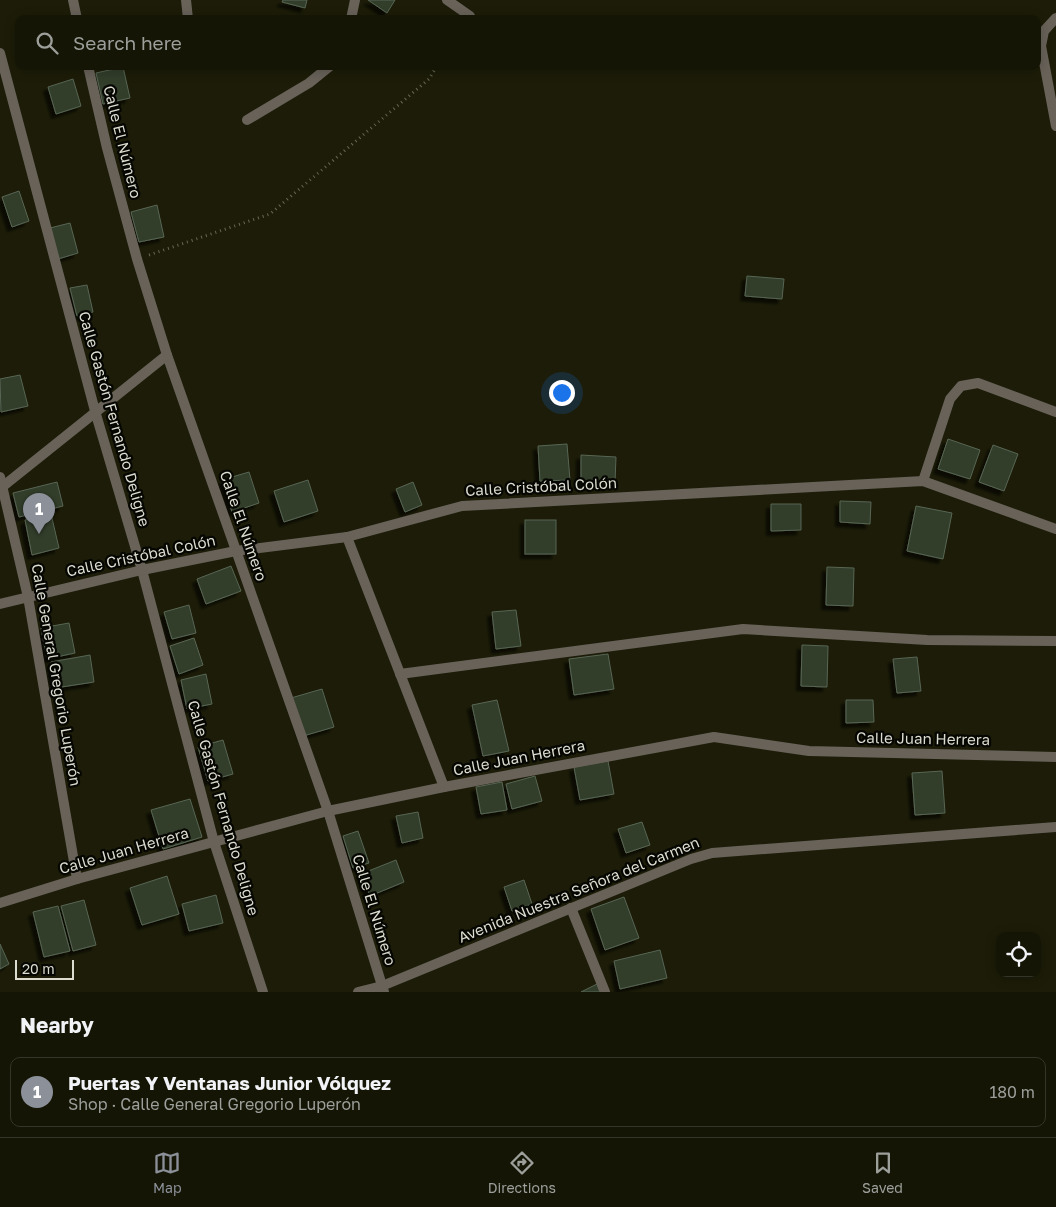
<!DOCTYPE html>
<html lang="en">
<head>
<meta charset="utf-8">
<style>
	body { margin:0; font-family:"Golos Text",sans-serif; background:#222214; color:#f1f3f6 }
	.controls { position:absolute; right:15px; bottom:15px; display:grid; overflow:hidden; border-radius:10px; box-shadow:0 2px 12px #0003 }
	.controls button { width:45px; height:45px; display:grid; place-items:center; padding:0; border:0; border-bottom:1px solid #343428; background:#151506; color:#f1f3f6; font:25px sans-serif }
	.scale { position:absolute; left:15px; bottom:12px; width:59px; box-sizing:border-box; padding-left:5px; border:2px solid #dcdcd0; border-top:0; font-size:14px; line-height:18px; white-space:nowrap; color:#dcdcd0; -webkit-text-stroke:4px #060602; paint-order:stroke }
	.you { position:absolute; left:561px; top:392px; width:18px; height:18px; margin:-12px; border:4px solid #fff; border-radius:50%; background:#1a73e8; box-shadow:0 0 0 8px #1a73e833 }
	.badge { display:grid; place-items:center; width:32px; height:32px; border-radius:50%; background:#8c9099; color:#fff; font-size:16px; font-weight:700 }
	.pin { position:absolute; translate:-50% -41px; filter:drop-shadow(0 1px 2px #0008) }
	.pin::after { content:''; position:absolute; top:26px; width:18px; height:15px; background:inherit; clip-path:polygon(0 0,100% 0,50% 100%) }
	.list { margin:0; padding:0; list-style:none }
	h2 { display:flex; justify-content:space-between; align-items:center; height:65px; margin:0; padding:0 20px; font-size:21px }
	h2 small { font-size:16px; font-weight:400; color:#9d9f9b }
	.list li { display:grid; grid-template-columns:32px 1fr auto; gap:15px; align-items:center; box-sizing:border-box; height:70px; margin:0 10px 10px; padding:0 10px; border:1px solid #343428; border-radius:10px }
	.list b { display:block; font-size:19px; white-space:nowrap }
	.list p { margin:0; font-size:16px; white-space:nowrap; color:#9d9f9b }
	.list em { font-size:16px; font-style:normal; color:#9d9f9b }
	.icon { flex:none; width:28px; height:28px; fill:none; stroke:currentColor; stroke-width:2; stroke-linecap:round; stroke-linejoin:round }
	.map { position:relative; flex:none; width:1056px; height:992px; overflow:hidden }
	.search { position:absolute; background:#151506; box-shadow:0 2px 12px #0003; left:15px; right:15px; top:15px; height:55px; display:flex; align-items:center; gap:12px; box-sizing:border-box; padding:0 18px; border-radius:10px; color:#9d9f9b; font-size:19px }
	.sheet { height:145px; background:#151506 }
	nav { display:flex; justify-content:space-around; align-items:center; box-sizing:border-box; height:70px; border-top:1px solid #343428; background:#151506; font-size:14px; color:#9d9f9b }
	nav a { display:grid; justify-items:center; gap:2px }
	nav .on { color:#8c9099 }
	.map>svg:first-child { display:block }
	.building { fill:#303d2c; stroke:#586653; filter:url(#shadow) }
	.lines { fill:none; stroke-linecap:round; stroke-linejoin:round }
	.path { stroke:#676756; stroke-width:3; stroke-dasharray:1 4; stroke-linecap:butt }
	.minor { stroke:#686259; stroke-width:10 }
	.labels { text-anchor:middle; stroke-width:4.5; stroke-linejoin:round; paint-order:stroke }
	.street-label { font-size:15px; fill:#dcdcd0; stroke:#060602 }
</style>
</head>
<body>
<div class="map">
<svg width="1056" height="992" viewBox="0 0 1056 992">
	<defs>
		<filter id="shadow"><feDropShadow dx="-4.5" dy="4.5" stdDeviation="1" flood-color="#0009"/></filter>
	</defs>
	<rect width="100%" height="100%" fill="#1c1c08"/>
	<g class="building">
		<polygon points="283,0 307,0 305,8 282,2"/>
		<polygon points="368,0 395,0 387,13"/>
		<polygon points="123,67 130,98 103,104 96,73"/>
		<polygon points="73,79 81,106 56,114 48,87"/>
		<polygon points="19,191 29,221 12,227 2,197"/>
		<polygon points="157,205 164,237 139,242 131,212"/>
		<polygon points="70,223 78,253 58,259 50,228"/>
		<polygon points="747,276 784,279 782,299 745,296"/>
		<polygon points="87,285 93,312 77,316 70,288"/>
		<polygon points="20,375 28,406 1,412 0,379"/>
		<polygon points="948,439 980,450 970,479 938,469"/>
		<polygon points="567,444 570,480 540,481 538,446"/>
		<polygon points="993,445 1018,454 1004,491 979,482"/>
		<polygon points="581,455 616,457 615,482 581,481"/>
		<polygon points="249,472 259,503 232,512 222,480"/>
		<polygon points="308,480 318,511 284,522 274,491"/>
		<polygon points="57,482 63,506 19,517 13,493"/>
		<polygon points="413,482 422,505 405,512 396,489"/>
		<polygon points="840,501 871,502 870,524 840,522"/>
		<polygon points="771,504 801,504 801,530 771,531"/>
		<polygon points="916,506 952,513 943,559 907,551"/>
		<polygon points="51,514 59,548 32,555 25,520"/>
		<rect x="525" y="520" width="31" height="34"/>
		<polygon points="231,566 241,591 206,604 197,579"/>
		<polygon points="827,567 854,568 853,606 826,605"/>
		<polygon points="189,605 196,633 172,639 164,612"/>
		<polygon points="516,610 521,646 496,649 492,612"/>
		<polygon points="69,623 75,653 47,659 41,628"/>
		<polygon points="194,638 203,665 179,674 170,646"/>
		<polygon points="802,645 828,646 827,687 801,686"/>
		<polygon points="608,654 614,689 574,695 569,659"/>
		<polygon points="90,655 94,682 55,688 51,662"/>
		<polygon points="917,657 921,691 897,693 893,659"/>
		<polygon points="206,674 212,704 187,709 181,680"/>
		<polygon points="322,689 334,727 303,736 291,698"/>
		<polygon points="497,700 509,751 483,756 472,705"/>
		<polygon points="846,700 873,700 874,722 846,723"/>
		<polygon points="223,740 233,774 208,781 198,747"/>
		<polygon points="608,761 614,794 580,800 574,767"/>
		<polygon points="942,771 945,813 915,815 912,773"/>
		<polygon points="535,776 542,801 512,809 506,784"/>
		<polygon points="502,782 507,810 481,814 476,787"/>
		<polygon points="190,799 202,837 163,849 151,810"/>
		<polygon points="418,812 423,838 402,843 396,816"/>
		<polygon points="642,822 650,845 626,853 618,829"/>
		<polygon points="358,831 369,863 353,868 343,836"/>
		<polygon points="396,860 404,882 370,896 361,874"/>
		<polygon points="167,876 179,914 142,925 130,888"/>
		<polygon points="524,880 532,904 512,911 504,887"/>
		<polygon points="216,895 223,923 189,931 182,904"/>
		<polygon points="624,897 639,938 605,950 591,909"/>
		<polygon points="84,900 96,945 73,951 61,906"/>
		<polygon points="58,906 70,951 44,957 33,912"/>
		<polygon points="0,944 9,964 0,969"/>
		<polygon points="660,950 667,978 620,989 614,961"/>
		<polygon points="597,984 600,992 581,992"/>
	</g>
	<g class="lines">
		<polyline class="path" points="149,255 270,214 429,79 437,66"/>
		<g class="minor">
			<polyline points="73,0 77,19"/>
			<polyline points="186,0 188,19"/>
			<polyline points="447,0 470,16"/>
			<polyline points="1056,18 1044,31 1041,46 1056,126"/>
			<polyline points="351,19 355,0"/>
			<polyline points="0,53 95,411 142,570 214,842 263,992"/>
			<polyline points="88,66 107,148 137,259 167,355 328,811 384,992"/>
			<polyline points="247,120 309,83 330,66"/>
			<polyline points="0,477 28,597 77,879"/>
			<polyline points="923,481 950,399 961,386 978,383 1056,412"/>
			<polyline points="2,487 167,355"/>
			<polyline points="347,537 444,787"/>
			<polyline points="0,604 142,570 236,551 347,537 462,506 923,481 1056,529"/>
			<polyline points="400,674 743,629 927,640 1056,641"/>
			<polyline points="0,903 77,879 328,811 444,787 714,737 809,751 1056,757"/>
			<polyline points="571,908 605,992"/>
			<polyline points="358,992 382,986 691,859 712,853 1056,827"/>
		</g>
	</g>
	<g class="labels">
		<g class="street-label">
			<text transform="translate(122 142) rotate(76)" y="5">Calle El Número</text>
			<text transform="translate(114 419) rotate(74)" y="5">Calle Gastón Fernando Deligne</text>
			<text transform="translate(541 487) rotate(-3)" y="5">Calle Cristóbal Colón</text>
			<text transform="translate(243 526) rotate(71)" y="5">Calle El Número</text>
			<text transform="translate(141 556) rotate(-12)" y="5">Calle Cristóbal Colón</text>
			<text transform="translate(56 675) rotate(80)" y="5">Calle General Gregorio Luperón</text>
			<text transform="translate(923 739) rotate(1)" y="5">Calle Juan Herrera</text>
			<text transform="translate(519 758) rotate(-11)" y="5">Calle Juan Herrera</text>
			<text transform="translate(223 808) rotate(74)" y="5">Calle Gastón Fernando Deligne</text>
			<text transform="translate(124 851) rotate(-16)" y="5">Calle Juan Herrera</text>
			<text transform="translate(579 890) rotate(-22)" y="5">Avenida Nuestra Señora del Carmen</text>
			<text transform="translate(374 910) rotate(73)" y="5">Calle El Número</text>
		</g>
	</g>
</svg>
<div class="controls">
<button><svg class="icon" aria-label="locate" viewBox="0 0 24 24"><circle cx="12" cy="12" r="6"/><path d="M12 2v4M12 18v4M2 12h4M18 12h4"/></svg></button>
</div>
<div class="scale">20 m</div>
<div class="you"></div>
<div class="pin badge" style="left:39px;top:534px">1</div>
<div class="search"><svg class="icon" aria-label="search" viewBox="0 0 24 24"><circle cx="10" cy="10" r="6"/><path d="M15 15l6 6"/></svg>Search here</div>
</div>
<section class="sheet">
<h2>Nearby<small></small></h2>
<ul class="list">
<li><span class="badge">1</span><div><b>Puertas Y Ventanas Junior Vólquez</b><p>Shop · Calle General Gregorio Luperón</p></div><em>180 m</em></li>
</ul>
</section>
<nav>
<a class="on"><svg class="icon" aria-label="map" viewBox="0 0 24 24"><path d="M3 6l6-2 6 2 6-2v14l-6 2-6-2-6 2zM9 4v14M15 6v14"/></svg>Map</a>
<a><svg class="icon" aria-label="directions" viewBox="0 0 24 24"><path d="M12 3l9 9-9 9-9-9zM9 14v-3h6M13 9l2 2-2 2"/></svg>Directions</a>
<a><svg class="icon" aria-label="saved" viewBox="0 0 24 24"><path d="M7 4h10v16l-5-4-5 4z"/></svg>Saved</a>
</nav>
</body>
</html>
